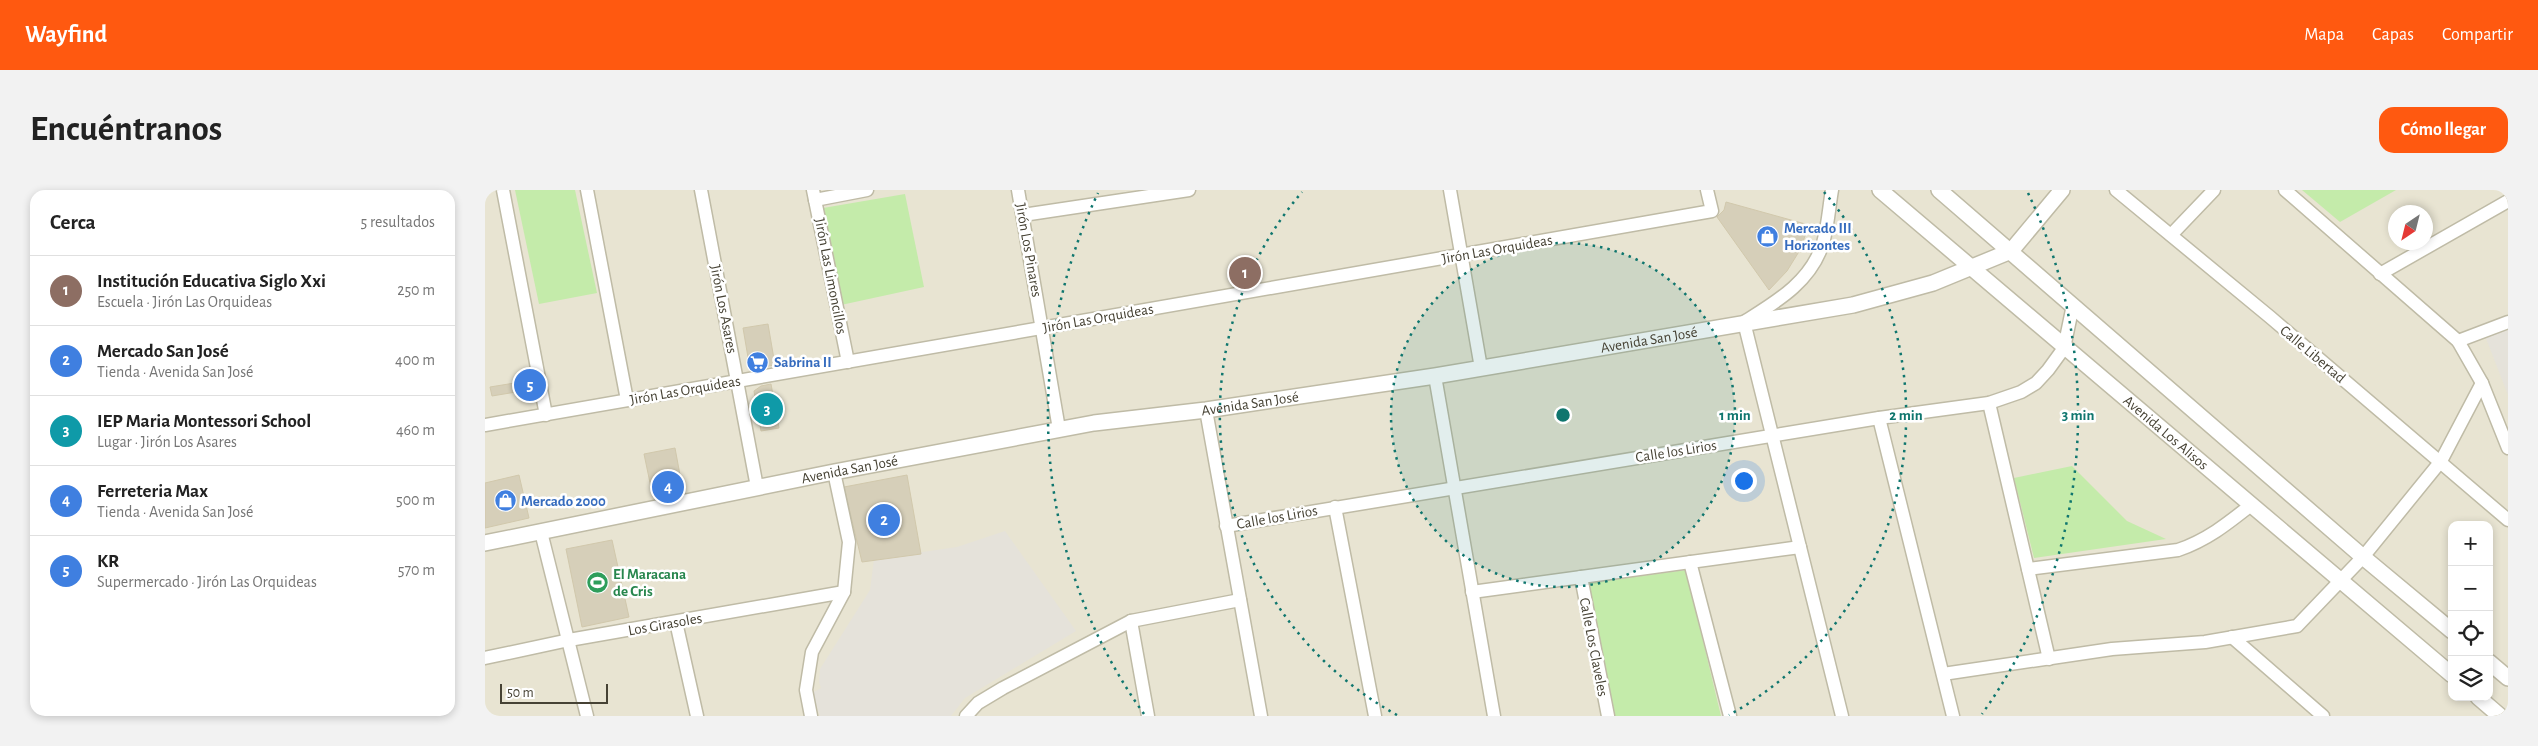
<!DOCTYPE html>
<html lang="es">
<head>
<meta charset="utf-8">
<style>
	body { margin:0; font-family:"Alegreya Sans",sans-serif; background:#f2f2f2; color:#222 }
	.controls { position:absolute; right:15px; bottom:15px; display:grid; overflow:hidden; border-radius:10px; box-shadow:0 2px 8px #0003 }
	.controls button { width:45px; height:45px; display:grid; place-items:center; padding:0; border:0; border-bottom:1px solid #e0e0e0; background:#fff; color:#222; font:25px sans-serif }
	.compass { position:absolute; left:1903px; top:15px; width:45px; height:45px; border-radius:50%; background:#fff; box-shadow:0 2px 8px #0003; rotate:215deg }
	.scale { position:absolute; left:15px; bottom:12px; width:108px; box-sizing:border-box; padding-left:5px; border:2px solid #464234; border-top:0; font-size:14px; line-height:18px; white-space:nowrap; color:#464234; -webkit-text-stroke:4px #fff; paint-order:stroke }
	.you { position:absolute; left:1258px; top:290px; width:18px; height:18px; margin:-12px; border:4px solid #fff; border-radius:50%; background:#1a73e8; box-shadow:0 0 0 8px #1a73e833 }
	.badge { display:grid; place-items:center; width:32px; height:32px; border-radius:50%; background:#ff5910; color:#fff; font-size:16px; font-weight:700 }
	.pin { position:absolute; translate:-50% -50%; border:2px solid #fff; box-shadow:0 1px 5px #0006 }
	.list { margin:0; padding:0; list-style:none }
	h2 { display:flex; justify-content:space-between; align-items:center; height:65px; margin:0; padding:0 20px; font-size:21px }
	h2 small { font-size:16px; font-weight:400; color:#767676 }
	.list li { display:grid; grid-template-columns:32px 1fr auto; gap:15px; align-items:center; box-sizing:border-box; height:70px; padding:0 20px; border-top:1px solid #e0e0e0 }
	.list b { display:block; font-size:19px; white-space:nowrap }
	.list p { margin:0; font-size:16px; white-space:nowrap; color:#767676 }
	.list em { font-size:16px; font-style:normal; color:#767676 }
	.icon { flex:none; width:28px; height:28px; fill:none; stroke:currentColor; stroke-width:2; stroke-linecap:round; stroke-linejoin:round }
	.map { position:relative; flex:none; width:2023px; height:526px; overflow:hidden; border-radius:15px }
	header { display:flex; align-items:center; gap:30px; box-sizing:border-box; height:70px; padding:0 25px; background:#ff5910; color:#fff }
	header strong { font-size:24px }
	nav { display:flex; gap:28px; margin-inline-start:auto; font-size:18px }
	.intro { display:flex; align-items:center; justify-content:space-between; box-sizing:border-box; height:120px; padding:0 30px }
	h1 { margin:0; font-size:35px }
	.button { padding:12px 22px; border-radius:15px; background:#ff5910; color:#fff; font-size:18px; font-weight:700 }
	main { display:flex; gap:30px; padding:0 30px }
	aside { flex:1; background:#fff; border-radius:15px; box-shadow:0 2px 8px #0003 }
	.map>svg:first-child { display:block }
	.residential { fill:#e8e4d2; fill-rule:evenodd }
	.industrial { fill:#e5e2da }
	.green { fill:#c4ebaa }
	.building { fill:#d6cfb9; stroke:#d1c8ac }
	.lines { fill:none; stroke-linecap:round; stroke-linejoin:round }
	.minor-casing { stroke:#bfbba6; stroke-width:15 }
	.tertiary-casing { stroke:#bfbba6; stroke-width:18 }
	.minor { stroke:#fff; stroke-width:12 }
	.tertiary { stroke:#fff; stroke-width:15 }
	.ring { fill:none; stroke:#0f766e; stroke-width:2.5; stroke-dasharray:2.5 5 }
	.labels { text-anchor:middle; stroke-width:5; stroke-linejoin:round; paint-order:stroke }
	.shop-label { font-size:15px; font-weight:bold; fill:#366cbe; stroke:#fff; text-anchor:start }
	.street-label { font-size:15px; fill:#464234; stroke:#fff }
	.leisure-label { font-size:15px; font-weight:bold; fill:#27864d; stroke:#fff; text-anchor:start }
	.centre { fill:#0f766e; stroke:#fff; stroke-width:2.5 }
	.ring-label { font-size:15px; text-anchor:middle; font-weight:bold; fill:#0f766e; stroke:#fff; stroke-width:5; stroke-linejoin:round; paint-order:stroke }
</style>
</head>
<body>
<header>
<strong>Wayfind</strong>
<nav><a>Mapa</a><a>Capas</a><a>Compartir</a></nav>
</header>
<div class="intro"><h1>Encuéntranos</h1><a class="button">Cómo llegar</a></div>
<main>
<aside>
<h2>Cerca<small>5 resultados</small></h2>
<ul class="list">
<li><span class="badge" style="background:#8d6e63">1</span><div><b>Institución Educativa Siglo Xxi</b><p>Escuela · Jirón Las Orquideas</p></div><em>250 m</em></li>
<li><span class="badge" style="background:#3f7fe0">2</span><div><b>Mercado San José</b><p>Tienda · Avenida San José</p></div><em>400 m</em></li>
<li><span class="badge" style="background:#0f9aa8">3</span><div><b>IEP Maria Montessori School</b><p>Lugar · Jirón Los Asares</p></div><em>460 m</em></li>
<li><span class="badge" style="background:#3f7fe0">4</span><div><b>Ferreteria Max</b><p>Tienda · Avenida San José</p></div><em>500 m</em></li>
<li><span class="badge" style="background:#3f7fe0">5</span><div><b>KR</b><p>Supermercado · Jirón Las Orquideas</p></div><em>570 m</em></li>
</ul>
</aside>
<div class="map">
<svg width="2023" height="526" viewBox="0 0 2023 526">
	<rect width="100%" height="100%" fill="#f3f1e4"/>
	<path class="residential" d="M0,0H2023V526H0ZM1910,22H1940V52H1910ZM1967,335H2004V507H1967Z"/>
	<g class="industrial">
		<polygon points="2023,137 2023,205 2000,146"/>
		<polygon points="520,341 591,441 480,508 466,526 335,526 327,503 336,498 334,492 335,479 385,400 389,369 472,357"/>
	</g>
	<g class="green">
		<polygon points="30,0 90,0 112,103 54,114"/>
		<polygon points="1817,0 1911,0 1855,32"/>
		<polygon points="420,4 439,97 356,115 338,18"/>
		<polygon points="1587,276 1642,331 1681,349 1549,368 1529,288"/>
		<polygon points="1201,380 1236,526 1129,526 1103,393"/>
	</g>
	<g class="building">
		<polygon points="1241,12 1324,35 1315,60 1302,81 1284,100 1232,27 1239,20"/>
		<polygon points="283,134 290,175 265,179 258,138"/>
		<polygon points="48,190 49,199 7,206 5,197"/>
		<polygon points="286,194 294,238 276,241 269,201 276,196"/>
		<polygon points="190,258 198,301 168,307 159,264"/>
		<polygon points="34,285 44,328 0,338 0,293"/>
		<polygon points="422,285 436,364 377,372 359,297"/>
		<polygon points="127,350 144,427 97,437 81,359"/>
	</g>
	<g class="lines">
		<defs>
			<g id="minor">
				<polyline points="18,0 61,225"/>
				<polyline points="102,0 142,210"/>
				<polyline points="216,0 272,297"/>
				<polyline points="328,0 363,172"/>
				<polyline points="533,0 574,239"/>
				<polyline points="965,0 996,178"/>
				<path d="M1347,0C1344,17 1343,36 1338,53C1326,92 1291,112 1259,132L1357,526"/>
				<polyline points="1631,0 1785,127 2023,330"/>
				<polyline points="1800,0 1973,151 1997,193 2023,258"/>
				<polyline points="330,10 382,0"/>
				<polyline points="538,25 704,0"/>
				<polyline points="1686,45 1729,0"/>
				<polyline points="1895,84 2023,11"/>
				<polyline points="1973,151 2023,132"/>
				<polyline points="950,186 1009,526"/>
				<polyline points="1504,213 1564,469"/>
				<polyline points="721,220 776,526"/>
				<polyline points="1394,228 1468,526"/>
				<polyline points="0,235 1227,21 1222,0"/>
				<polyline points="850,317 890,526"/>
				<polyline points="741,336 1394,228 1504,213 1536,202 1551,193 1563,180 1579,158 1588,115"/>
				<polyline points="56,342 102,526"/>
				<polyline points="1205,372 1245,526"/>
				<path d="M1543,379L1693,360C1722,350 1742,334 1766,315"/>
				<polyline points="1096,387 1123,526"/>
				<polyline points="987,402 1315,357"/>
				<polyline points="646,431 663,526"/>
				<polyline points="191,432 212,526"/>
				<polyline points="1747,447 1838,526"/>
				<polyline points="0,468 84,450 359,402"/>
				<polyline points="1458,484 1627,459 1720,452 1812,436 1878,367 1956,271 1997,193"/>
				<polyline points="326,526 321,500 327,462 359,402 364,352 349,282"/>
				<polyline points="481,526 493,513 518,498 646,431 755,410"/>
			</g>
			<g id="tertiary">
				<path id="s1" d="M1395,0L1967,485"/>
				<polyline points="1454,0 1878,367 1967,441"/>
				<path id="s2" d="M0,353L349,282L609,233L721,220L950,186L1368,115L1448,93L1526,61L1577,0"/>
				<polyline points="2004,472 2023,488"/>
				<polyline points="1993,507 2015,526"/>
			</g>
		</defs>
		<use href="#minor" class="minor-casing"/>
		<use href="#tertiary" class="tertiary-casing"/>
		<use href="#minor" class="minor"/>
		<use href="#tertiary" class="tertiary"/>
	</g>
	<circle cx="1078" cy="225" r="172" fill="#0f766e" fill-opacity=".12"/>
	<g class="ring">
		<circle cx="1078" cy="225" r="172"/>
		<path d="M912 525A343 343 0 0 1 817 2M1339 2A343 343 0 0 1 1244 525"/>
		<path d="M659 524A515 515 0 0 1 613 3M1543 3A515 515 0 0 1 1497 524"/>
	</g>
	<defs>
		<symbol id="shop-disc" viewBox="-11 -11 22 22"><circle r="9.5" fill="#3f7fe0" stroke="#fff"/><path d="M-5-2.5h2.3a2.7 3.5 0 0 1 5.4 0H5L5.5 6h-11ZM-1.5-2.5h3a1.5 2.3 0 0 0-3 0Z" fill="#fff"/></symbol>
		<symbol id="supermarket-disc" viewBox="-11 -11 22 22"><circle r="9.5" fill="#3f7fe0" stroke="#fff"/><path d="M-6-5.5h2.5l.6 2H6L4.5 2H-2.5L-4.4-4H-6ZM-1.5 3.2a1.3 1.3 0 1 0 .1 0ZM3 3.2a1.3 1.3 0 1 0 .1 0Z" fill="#fff"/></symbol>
		<symbol id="stadium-disc" viewBox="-11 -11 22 22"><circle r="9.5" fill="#2e9e5b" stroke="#fff"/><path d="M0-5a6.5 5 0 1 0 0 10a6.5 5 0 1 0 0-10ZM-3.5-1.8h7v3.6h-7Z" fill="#fff"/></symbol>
	</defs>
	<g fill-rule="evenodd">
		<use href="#shop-disc" x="1270" y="34" width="25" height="25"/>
		<use href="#supermarket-disc" x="260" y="160" width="25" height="25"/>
		<use href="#shop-disc" x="8" y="298" width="25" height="25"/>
		<use href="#stadium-disc" x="100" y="380" width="25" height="25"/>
	</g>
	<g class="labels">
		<g class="shop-label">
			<text x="1299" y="43">Mercado III<tspan x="1299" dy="17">Horizontes</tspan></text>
			<text x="289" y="177">Sabrina II</text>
			<text x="36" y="316">Mercado 2000</text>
		</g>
		<g class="street-label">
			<text transform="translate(1012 59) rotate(-10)" y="5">Jirón Las Orquideas</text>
			<text transform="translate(544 60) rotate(80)" y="5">Jirón Los Pinares</text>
			<text transform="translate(346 86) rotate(79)" y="5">Jirón Las Limoncillos</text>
			<text transform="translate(239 119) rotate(79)" y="5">Jirón Los Asares</text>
			<text transform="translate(613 128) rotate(-10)" y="5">Jirón Las Orquideas</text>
			<text dy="5" stroke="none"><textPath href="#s2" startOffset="1182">Avenida San José</textPath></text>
			<text transform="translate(1828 164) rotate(40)" y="5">Calle Libertad</text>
			<text transform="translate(200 200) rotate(-10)" y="5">Jirón Las Orquideas</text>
			<text dy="5" stroke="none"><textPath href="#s2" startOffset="778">Avenida San José</textPath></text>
			<text dy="5" stroke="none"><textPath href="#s1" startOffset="375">Avenida Los Alisos</textPath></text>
			<text transform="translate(1191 261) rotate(-9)" y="5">Calle los Lirios</text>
			<text dy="5" stroke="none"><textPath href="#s2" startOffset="372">Avenida San José</textPath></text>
			<text transform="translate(792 327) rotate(-10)" y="5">Calle los Lirios</text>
			<text transform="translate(180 434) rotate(-10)" y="5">Los Girasoles</text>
			<text transform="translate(1109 457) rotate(79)" y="5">Calle Los Claveles</text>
		</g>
		<g class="leisure-label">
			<text x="128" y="389">El Maracana<tspan x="128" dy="17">de Cris</tspan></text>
		</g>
	</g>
	<circle cx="1078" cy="225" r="8" class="centre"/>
	<g class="ring-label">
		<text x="1250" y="230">1 min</text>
		<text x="1421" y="230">2 min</text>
		<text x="1593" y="230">3 min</text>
	</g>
</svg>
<div class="controls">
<button>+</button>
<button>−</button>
<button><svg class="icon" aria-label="locate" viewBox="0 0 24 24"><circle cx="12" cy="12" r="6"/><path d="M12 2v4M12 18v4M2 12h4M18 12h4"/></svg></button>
<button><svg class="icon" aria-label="layers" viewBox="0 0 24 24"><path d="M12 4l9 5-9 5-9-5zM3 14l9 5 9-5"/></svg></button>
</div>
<svg class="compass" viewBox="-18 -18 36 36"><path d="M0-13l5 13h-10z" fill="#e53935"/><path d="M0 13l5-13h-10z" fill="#767676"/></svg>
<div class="scale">50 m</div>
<div class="you"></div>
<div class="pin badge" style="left:760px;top:83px;background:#8d6e63">1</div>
<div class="pin badge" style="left:399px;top:330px;background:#3f7fe0">2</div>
<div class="pin badge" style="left:282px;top:219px;background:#0f9aa8">3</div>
<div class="pin badge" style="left:183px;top:297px;background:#3f7fe0">4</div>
<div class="pin badge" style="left:45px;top:195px;background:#3f7fe0">5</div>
</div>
</main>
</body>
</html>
